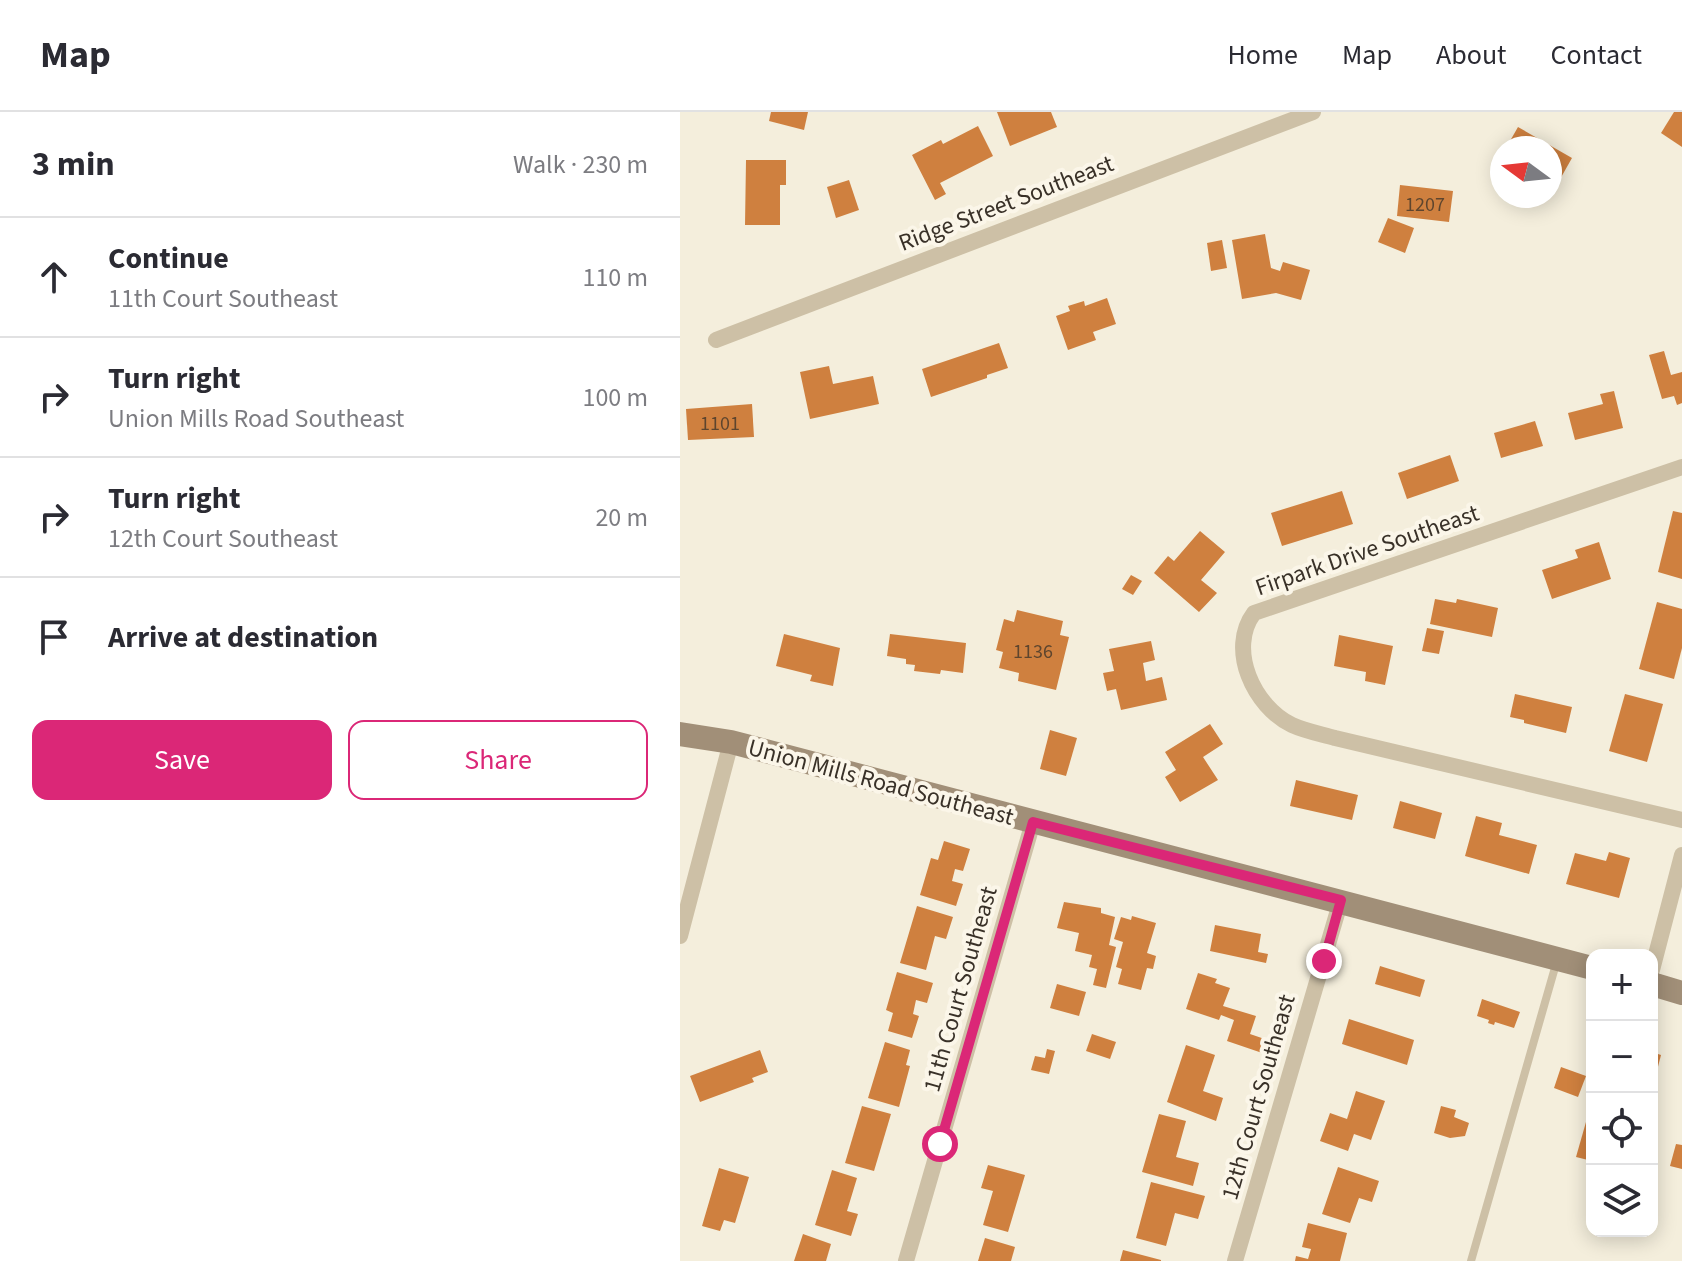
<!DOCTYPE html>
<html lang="en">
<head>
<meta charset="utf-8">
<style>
	body { margin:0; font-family:"Source Sans 3",sans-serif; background:#f2f2f3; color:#2b2b33 }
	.controls { position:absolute; right:24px; bottom:24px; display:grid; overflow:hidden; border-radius:16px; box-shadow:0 4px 20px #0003 }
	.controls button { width:72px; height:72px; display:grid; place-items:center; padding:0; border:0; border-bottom:2px solid #e1e1e2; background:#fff; color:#2b2b33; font:40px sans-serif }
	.compass { position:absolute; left:810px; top:24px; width:72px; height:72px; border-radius:50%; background:#fff; box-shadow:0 4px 20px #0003; rotate:285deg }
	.stop { position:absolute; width:24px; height:24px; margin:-18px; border:6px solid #db2777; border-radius:50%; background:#fff }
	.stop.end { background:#db2777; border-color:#fff; box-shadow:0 2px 8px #0008 }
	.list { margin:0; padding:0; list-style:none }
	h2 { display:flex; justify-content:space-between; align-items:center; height:104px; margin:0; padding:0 32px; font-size:34px }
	h2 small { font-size:26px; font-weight:400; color:#7c7c81 }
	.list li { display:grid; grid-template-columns:52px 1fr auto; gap:24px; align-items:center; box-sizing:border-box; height:120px; padding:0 32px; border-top:2px solid #e1e1e2 }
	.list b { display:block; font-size:30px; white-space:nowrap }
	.list p { margin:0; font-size:26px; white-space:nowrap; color:#7c7c81 }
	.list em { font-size:26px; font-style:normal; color:#7c7c81 }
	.actions { display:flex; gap:16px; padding:24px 32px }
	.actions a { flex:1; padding:18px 0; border:2px solid #db2777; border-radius:16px; text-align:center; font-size:28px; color:#db2777 }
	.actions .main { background:#db2777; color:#fff }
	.icon { flex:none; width:44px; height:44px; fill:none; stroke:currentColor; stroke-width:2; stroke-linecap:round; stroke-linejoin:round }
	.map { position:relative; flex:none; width:1002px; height:1149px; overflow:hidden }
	header { display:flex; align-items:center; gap:48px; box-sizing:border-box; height:112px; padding:0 40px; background:#fff; border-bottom:2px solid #e1e1e2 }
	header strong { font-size:38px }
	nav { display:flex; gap:44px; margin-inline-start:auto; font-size:28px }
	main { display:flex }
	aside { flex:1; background:#fff }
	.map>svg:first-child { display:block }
	.building { fill:#cf803f }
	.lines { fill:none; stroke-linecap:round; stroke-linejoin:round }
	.lane { stroke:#cdc0a6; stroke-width:8 }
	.street { stroke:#cdc0a6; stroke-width:16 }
	.secondary { stroke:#a18f78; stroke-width:24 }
	.route { stroke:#db2777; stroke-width:10 }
	.labels { text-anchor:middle; stroke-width:8; stroke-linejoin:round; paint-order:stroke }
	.number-label { font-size:20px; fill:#5e452e }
	.street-label { font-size:24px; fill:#393128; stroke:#fbf6e9 }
</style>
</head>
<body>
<header>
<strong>Map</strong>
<nav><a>Home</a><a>Map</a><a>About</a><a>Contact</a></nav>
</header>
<main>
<aside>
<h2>3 min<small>Walk · 230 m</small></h2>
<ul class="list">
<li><svg class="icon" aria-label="ahead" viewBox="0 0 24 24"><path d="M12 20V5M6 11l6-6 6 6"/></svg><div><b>Continue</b><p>11th Court Southeast</p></div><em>110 m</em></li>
<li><svg class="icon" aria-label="right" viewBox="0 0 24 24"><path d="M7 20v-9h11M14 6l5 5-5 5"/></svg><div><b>Turn right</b><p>Union Mills Road Southeast</p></div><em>100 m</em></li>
<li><svg class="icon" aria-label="right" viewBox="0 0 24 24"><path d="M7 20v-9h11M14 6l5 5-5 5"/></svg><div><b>Turn right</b><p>12th Court Southeast</p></div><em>20 m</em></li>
<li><svg class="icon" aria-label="arrive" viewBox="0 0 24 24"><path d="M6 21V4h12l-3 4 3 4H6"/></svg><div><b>Arrive at destination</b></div></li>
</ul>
<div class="actions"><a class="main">Save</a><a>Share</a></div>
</aside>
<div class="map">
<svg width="1002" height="1149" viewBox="0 0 1002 1149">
	<rect width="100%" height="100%" fill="#f4eedc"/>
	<g class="building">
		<polygon points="91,0 128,0 124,18 89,9"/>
		<polygon points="317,0 371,0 377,15 330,34"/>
		<polygon points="994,0 1002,0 1002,35 981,21"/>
		<polygon points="298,14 313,44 260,71 266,82 255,88 232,43 261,28 263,32"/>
		<polygon points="838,15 892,46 875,76 870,73 870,36 826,36"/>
		<polygon points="66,48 106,48 106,73 100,73 100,113 65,113"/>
		<polygon points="169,68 179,98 156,106 147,75"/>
		<polygon points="720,73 773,79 769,110 717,104"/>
		<polygon points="708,106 734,116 725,141 698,130"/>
		<polygon points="585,122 591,156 600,159 603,150 630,158 621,188 596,181 562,187 552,128"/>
		<polygon points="542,128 547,156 531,159 527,131"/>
		<polygon points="427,186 436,212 413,220 416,228 388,238 376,204 390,199 388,194 404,189 405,194"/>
		<polygon points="319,231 328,256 307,263 307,266 251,285 242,257"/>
		<polygon points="984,239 991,263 1002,260 1002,291 997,293 994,284 982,287 969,243"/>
		<polygon points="149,254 153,272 193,264 199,292 130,307 120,260"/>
		<polygon points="934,279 943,316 895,328 888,301 923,292 920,282"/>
		<polygon points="72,292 74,325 8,328 6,297"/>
		<polygon points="855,309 863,334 821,346 814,321"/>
		<polygon points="770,343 779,369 727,387 718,361"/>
		<polygon points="662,379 673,412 602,434 591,401"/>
		<polygon points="993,399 1002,401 1002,467 978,460"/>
		<polygon points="520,419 545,440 521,468 537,481 519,500 474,461 488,444 494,449"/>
		<polygon points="919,430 931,467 872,487 862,458 898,446 895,438"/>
		<polygon points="451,463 462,469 453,483 442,477"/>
		<polygon points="755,487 776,491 777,487 818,496 812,525 750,512"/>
		<polygon points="977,490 1002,497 1002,536 994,567 959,557"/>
		<polygon points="337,498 383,509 380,523 389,525 376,578 338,569 339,561 319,556 323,540 316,538 324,507 334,510"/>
		<polygon points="747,516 764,519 759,542 742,539"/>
		<polygon points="104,522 160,536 153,574 130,569 132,563 96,554"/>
		<polygon points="210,522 286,531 283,561 261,558 260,562 234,559 235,553 226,552 226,547 207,544"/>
		<polygon points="659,523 713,534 705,573 685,569 686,560 654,554"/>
		<polygon points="471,529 475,548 463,551 466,569 482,565 487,588 441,598 436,577 427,579 423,561 434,559 429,537"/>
		<polygon points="835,582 892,595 886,621 844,611 844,608 830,605"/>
		<polygon points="945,582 983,592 967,650 929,639"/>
		<polygon points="530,612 543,632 523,645 538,668 500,690 485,665 496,658 485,640"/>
		<polygon points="370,618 397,626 386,664 360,657"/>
		<polygon points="616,668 678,683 672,708 610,694"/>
		<polygon points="720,689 762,701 755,727 713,716"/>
		<polygon points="796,704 822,711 819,723 857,733 849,762 785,744"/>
		<polygon points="264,729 290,737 283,759 275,757 272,769 283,772 276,794 240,783 251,746 258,748"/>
		<polygon points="929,740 950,746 939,786 886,772 895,741 926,749"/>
		<polygon points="384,790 421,796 421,801 435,805 429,833 436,835 426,876 413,873 417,857 409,855 412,843 395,839 399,821 377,816"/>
		<polygon points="237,794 273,805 266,827 255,824 246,858 220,851"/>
		<polygon points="452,804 476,811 467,841 476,844 473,857 467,856 461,878 438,872 442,857 436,855 443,830 434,827 441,805 451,808"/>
		<polygon points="535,813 581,822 578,840 588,842 586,851 530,839"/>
		<polygon points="700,854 745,868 740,885 695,872"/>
		<polygon points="217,860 253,871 247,891 236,888 233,902 239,904 232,926 208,919 213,901 206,898"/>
		<polygon points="518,861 537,867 535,871 550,876 543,894 576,904 570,922 596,931 591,944 547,929 554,908 541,903 539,908 506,897"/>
		<polygon points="377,872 406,880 399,904 370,896"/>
		<polygon points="802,887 840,900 834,916 815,910 814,913 808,911 809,908 797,904"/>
		<polygon points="669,907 734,928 727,953 662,932"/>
		<polygon points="412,922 436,930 430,947 406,939"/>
		<polygon points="205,930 230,938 226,953 230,954 219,995 188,986"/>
		<polygon points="506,933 535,943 523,979 543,986 536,1009 487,990"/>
		<polygon points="367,937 375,939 369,962 351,958 355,944 365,946"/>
		<polygon points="80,938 88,960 72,966 74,970 20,990 10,964"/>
		<polygon points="972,940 981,943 973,974 972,974"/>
		<polygon points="881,955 906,964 898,985 874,976"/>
		<polygon points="676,979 705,989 691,1028 674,1022 668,1039 640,1029 650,1001 667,1007"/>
		<polygon points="912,989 912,1049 896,1045"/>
		<polygon points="182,994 211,1002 194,1059 165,1051"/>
		<polygon points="761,994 776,998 774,1005 789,1011 785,1024 770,1026 754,1021"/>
		<polygon points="479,1002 506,1009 496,1045 519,1051 513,1074 462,1060"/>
		<polygon points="996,1032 1002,1033 1002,1057 990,1054"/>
		<polygon points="308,1053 345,1063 328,1120 303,1113 313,1079 301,1076"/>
		<polygon points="658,1055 699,1069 692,1090 679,1086 670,1111 642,1102"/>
		<polygon points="39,1056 69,1065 55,1111 44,1108 40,1119 22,1114"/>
		<polygon points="152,1058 177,1066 167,1099 178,1102 171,1124 135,1113"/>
		<polygon points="471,1070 525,1084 518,1107 495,1101 486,1134 456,1126"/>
		<polygon points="628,1111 667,1121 660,1149 615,1149 616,1144 628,1147 631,1137 622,1135"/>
		<polygon points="123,1122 151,1132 146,1149 114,1149"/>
		<polygon points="305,1126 335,1135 331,1149 298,1149"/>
		<polygon points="443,1138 481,1148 481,1149 440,1149"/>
	</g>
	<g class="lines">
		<polyline class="lane" points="791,1149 876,852"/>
		<g class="street">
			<polyline points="36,228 633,0"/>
			<path d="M1002,355L574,501C547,537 574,595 612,613C625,619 641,622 655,626L1002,708"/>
			<polyline points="0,824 51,630"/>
			<polyline points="972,858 1002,743"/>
			<polyline points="226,1149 353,710"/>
			<polyline points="555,1149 661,788"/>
		</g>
		<g class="secondary">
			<polyline points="0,622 51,630 912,856"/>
			<polyline points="972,872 1002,881"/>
		</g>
	</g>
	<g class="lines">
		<polyline class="route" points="260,1032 353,710 661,788 644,849"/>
	</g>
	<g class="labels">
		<g class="number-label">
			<text x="745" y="99">1207</text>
			<text x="40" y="318">1101</text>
			<text x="353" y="546">1136</text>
		</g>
		<g class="street-label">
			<text transform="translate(326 91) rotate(-21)" y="8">Ridge Street Southeast</text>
			<text transform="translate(687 438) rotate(-19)" y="8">Firpark Drive Southeast</text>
			<text transform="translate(201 670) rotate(15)" y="8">Union Mills Road Southeast</text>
			<text transform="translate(280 877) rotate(-74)" y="8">11th Court Southeast</text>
			<text transform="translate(578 985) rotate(-74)" y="8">12th Court Southeast</text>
		</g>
	</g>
</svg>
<div class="controls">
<button>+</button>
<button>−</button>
<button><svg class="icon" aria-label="locate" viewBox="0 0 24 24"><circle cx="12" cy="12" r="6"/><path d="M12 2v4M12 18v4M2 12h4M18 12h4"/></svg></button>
<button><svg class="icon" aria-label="layers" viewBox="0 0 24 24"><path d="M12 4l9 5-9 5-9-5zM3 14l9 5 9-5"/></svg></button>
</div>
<svg class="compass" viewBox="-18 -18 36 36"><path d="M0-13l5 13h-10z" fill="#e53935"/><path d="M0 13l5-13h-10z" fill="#7c7c81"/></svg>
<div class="stop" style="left:260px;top:1032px"></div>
<div class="stop end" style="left:644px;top:849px"></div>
</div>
</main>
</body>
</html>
